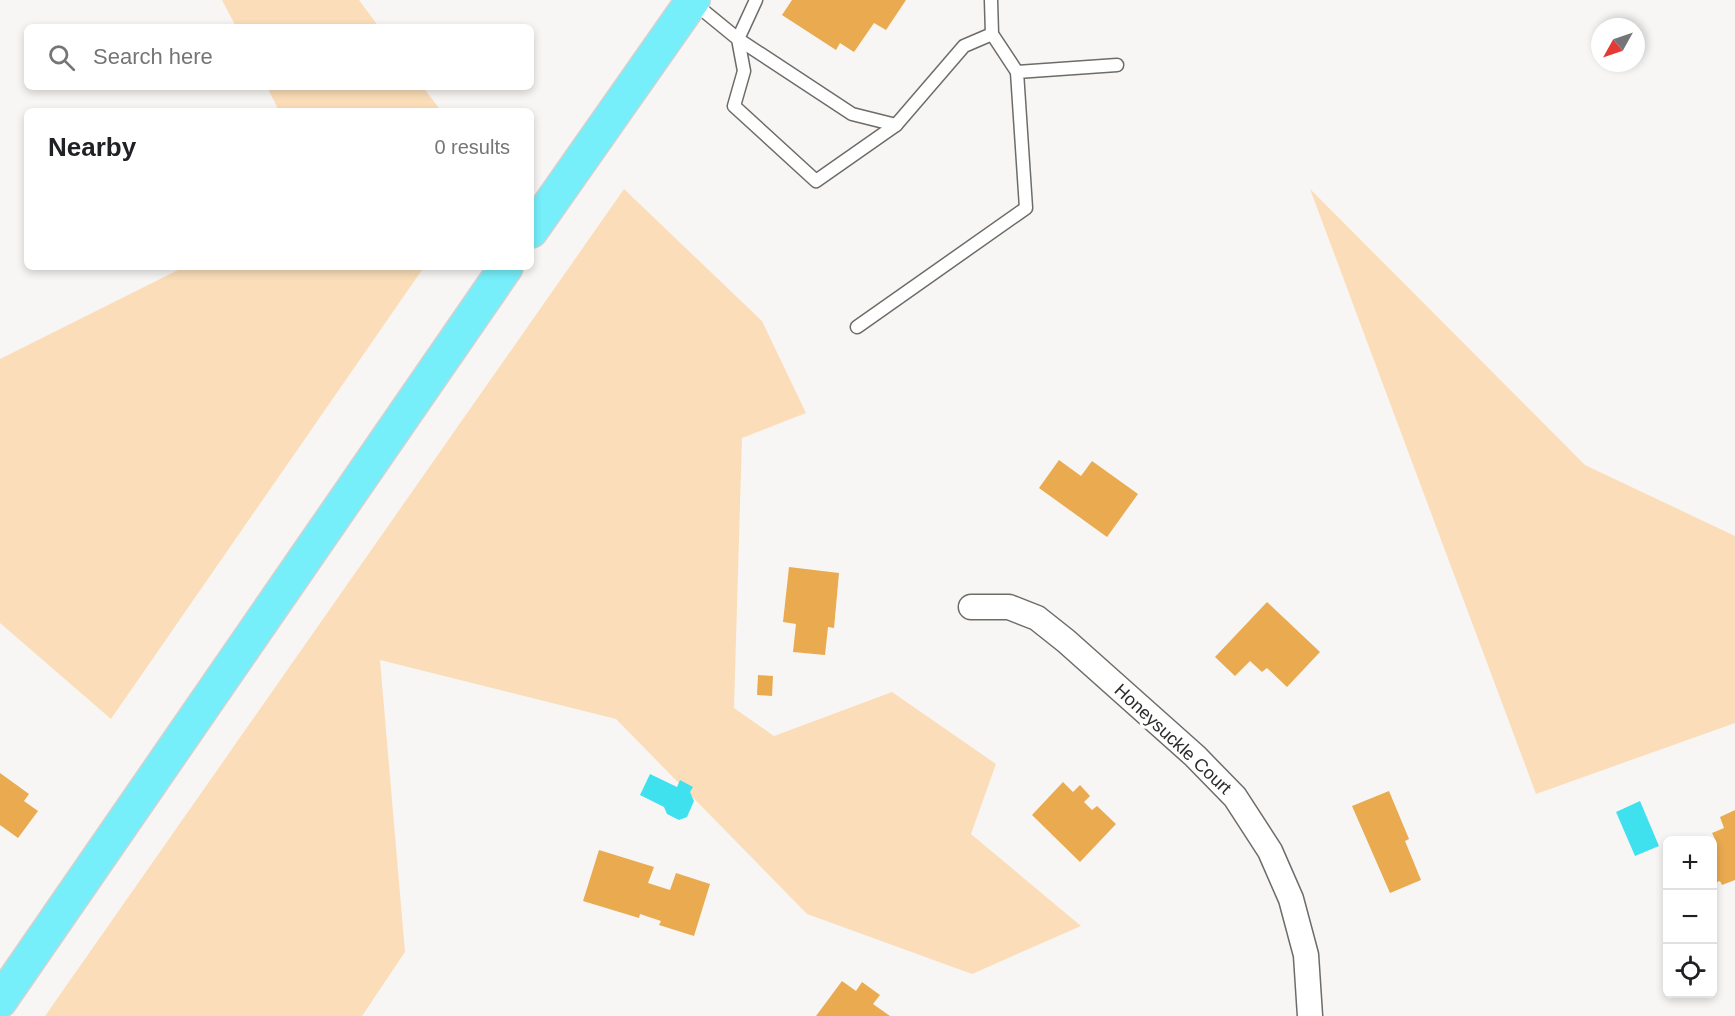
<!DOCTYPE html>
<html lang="en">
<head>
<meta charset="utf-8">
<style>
	body { margin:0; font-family:Helvetica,sans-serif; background:#f2f2f2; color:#202124 }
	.controls { position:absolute; right:18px; bottom:18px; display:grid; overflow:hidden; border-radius:9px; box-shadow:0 3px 9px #0003 }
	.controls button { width:54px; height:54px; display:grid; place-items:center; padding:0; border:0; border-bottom:2px solid #e0e0e0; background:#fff; color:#202124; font:30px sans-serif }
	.compass { position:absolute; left:1591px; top:18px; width:54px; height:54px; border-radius:50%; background:#fff; box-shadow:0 3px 9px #0003; rotate:230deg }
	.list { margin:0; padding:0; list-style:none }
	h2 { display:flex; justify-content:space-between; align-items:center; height:78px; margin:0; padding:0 24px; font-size:26px }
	h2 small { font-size:20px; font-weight:400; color:#757577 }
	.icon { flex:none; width:33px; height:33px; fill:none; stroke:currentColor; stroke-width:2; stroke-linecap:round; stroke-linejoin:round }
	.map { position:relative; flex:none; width:1735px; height:1016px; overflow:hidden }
	.search { position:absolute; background:#fff; box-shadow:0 3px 9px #0003; left:24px; top:24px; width:510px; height:66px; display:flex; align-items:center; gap:15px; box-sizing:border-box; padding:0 21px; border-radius:9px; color:#757577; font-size:22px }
	.panel { position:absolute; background:#fff; box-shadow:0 3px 9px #0003; left:24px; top:108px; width:510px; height:162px; border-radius:9px }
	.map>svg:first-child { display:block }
	.green { fill:#fbdeb9 }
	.water { fill:#3fe1ee }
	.building { fill:#e9aa50 }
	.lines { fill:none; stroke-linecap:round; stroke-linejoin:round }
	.service-casing { stroke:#6d6c69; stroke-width:15 }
	.minor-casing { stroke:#6d6c69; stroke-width:27 }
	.trunk-casing { stroke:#d1d1d0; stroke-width:36 }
	.service { stroke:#fff; stroke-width:12 }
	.minor { stroke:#fff; stroke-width:24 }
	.trunk { stroke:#76effa; stroke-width:33 }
	.labels { text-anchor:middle; stroke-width:6; stroke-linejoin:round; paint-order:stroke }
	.street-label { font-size:18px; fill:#2d2c2b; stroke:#fff }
</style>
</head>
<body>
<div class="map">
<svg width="1735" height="1016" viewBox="0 0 1735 1016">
	<rect width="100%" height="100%" fill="#f8f6f4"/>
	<g class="green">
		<polygon points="222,0 359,0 379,27 236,27"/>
		<polygon points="267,87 423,87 441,111 279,111"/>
		<polygon points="624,189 762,321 806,413 742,438 734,708 774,736 892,692 996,764 971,834 1081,926 972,974 807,914 616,719 380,660 405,952 362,1016 45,1016"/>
		<polygon points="1310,189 1585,465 1735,536 1735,723 1536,794"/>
		<polygon points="184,267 424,267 111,719 0,623 0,359"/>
	</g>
	<g class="water">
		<polygon points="650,774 677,787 680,780 693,787 690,792 694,801 687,817 679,820 667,814 664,807 640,795"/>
		<polygon points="1640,801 1659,846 1635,856 1616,812"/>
	</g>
	<g class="building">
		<polygon points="792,0 906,0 886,30 874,23 854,52 840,43 836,50 782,15"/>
		<polygon points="1059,460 1081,476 1092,461 1138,494 1107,537 1039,488"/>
		<polygon points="789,567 839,573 834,628 828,627 825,655 793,652 796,624 783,622"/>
		<polygon points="1267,602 1320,652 1287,687 1267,668 1262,672 1250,661 1235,676 1215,657"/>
		<polygon points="758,675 773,676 772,696 757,695"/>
		<polygon points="0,773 29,794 24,801 38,811 18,838 0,825"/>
		<polygon points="1063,782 1073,792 1080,785 1090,796 1084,802 1092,810 1097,806 1116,824 1080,862 1032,815"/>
		<polygon points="1389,791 1409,839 1405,841 1421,880 1390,893 1352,806"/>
		<polygon points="1735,810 1735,880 1722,885 1720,881 1712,884 1712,843 1716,841 1712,833 1724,828 1720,817"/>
		<polygon points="599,850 654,867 648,883 670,890 676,873 710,884 694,936 659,925 661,921 640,914 639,918 583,901"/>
		<polygon points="842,981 856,991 862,982 880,995 873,1004 890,1016 816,1016"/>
	</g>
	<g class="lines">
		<defs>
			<g id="service">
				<polyline points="756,0 738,39 852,114 896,125"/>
				<polyline points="991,0 992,34 1017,72"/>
				<polyline points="694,3 738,39 744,71 734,106 816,181 896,125 964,46 992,34"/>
				<polyline points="857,327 1026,208 1017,72 1117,65"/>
			</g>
			<polyline id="minor" points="971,607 1009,607 1037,618 1066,641 1195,756 1235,797 1270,851 1291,899 1306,955 1310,1016"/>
			<g id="trunk">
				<polyline points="531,231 693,0"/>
				<polyline points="0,1001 506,267"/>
			</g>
		</defs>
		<use href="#service" class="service-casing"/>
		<use href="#minor" class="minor-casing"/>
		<use href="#trunk" class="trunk-casing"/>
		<use href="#service" class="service"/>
		<use href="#minor" class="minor"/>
		<use href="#trunk" class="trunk"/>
	</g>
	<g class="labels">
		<g class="street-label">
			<text transform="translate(1173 739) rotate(43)" y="6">Honeysuckle Court</text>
		</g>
	</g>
</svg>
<div class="controls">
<button>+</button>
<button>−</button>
<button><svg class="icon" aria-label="locate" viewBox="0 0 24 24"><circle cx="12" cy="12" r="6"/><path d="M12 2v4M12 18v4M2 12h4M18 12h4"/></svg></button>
</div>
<svg class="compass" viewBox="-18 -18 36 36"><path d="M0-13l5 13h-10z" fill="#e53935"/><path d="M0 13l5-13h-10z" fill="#757577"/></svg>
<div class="search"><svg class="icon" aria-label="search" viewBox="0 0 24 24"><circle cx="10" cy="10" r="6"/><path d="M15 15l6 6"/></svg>Search here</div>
<section class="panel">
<h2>Nearby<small>0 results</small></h2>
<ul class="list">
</ul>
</section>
</div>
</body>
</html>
